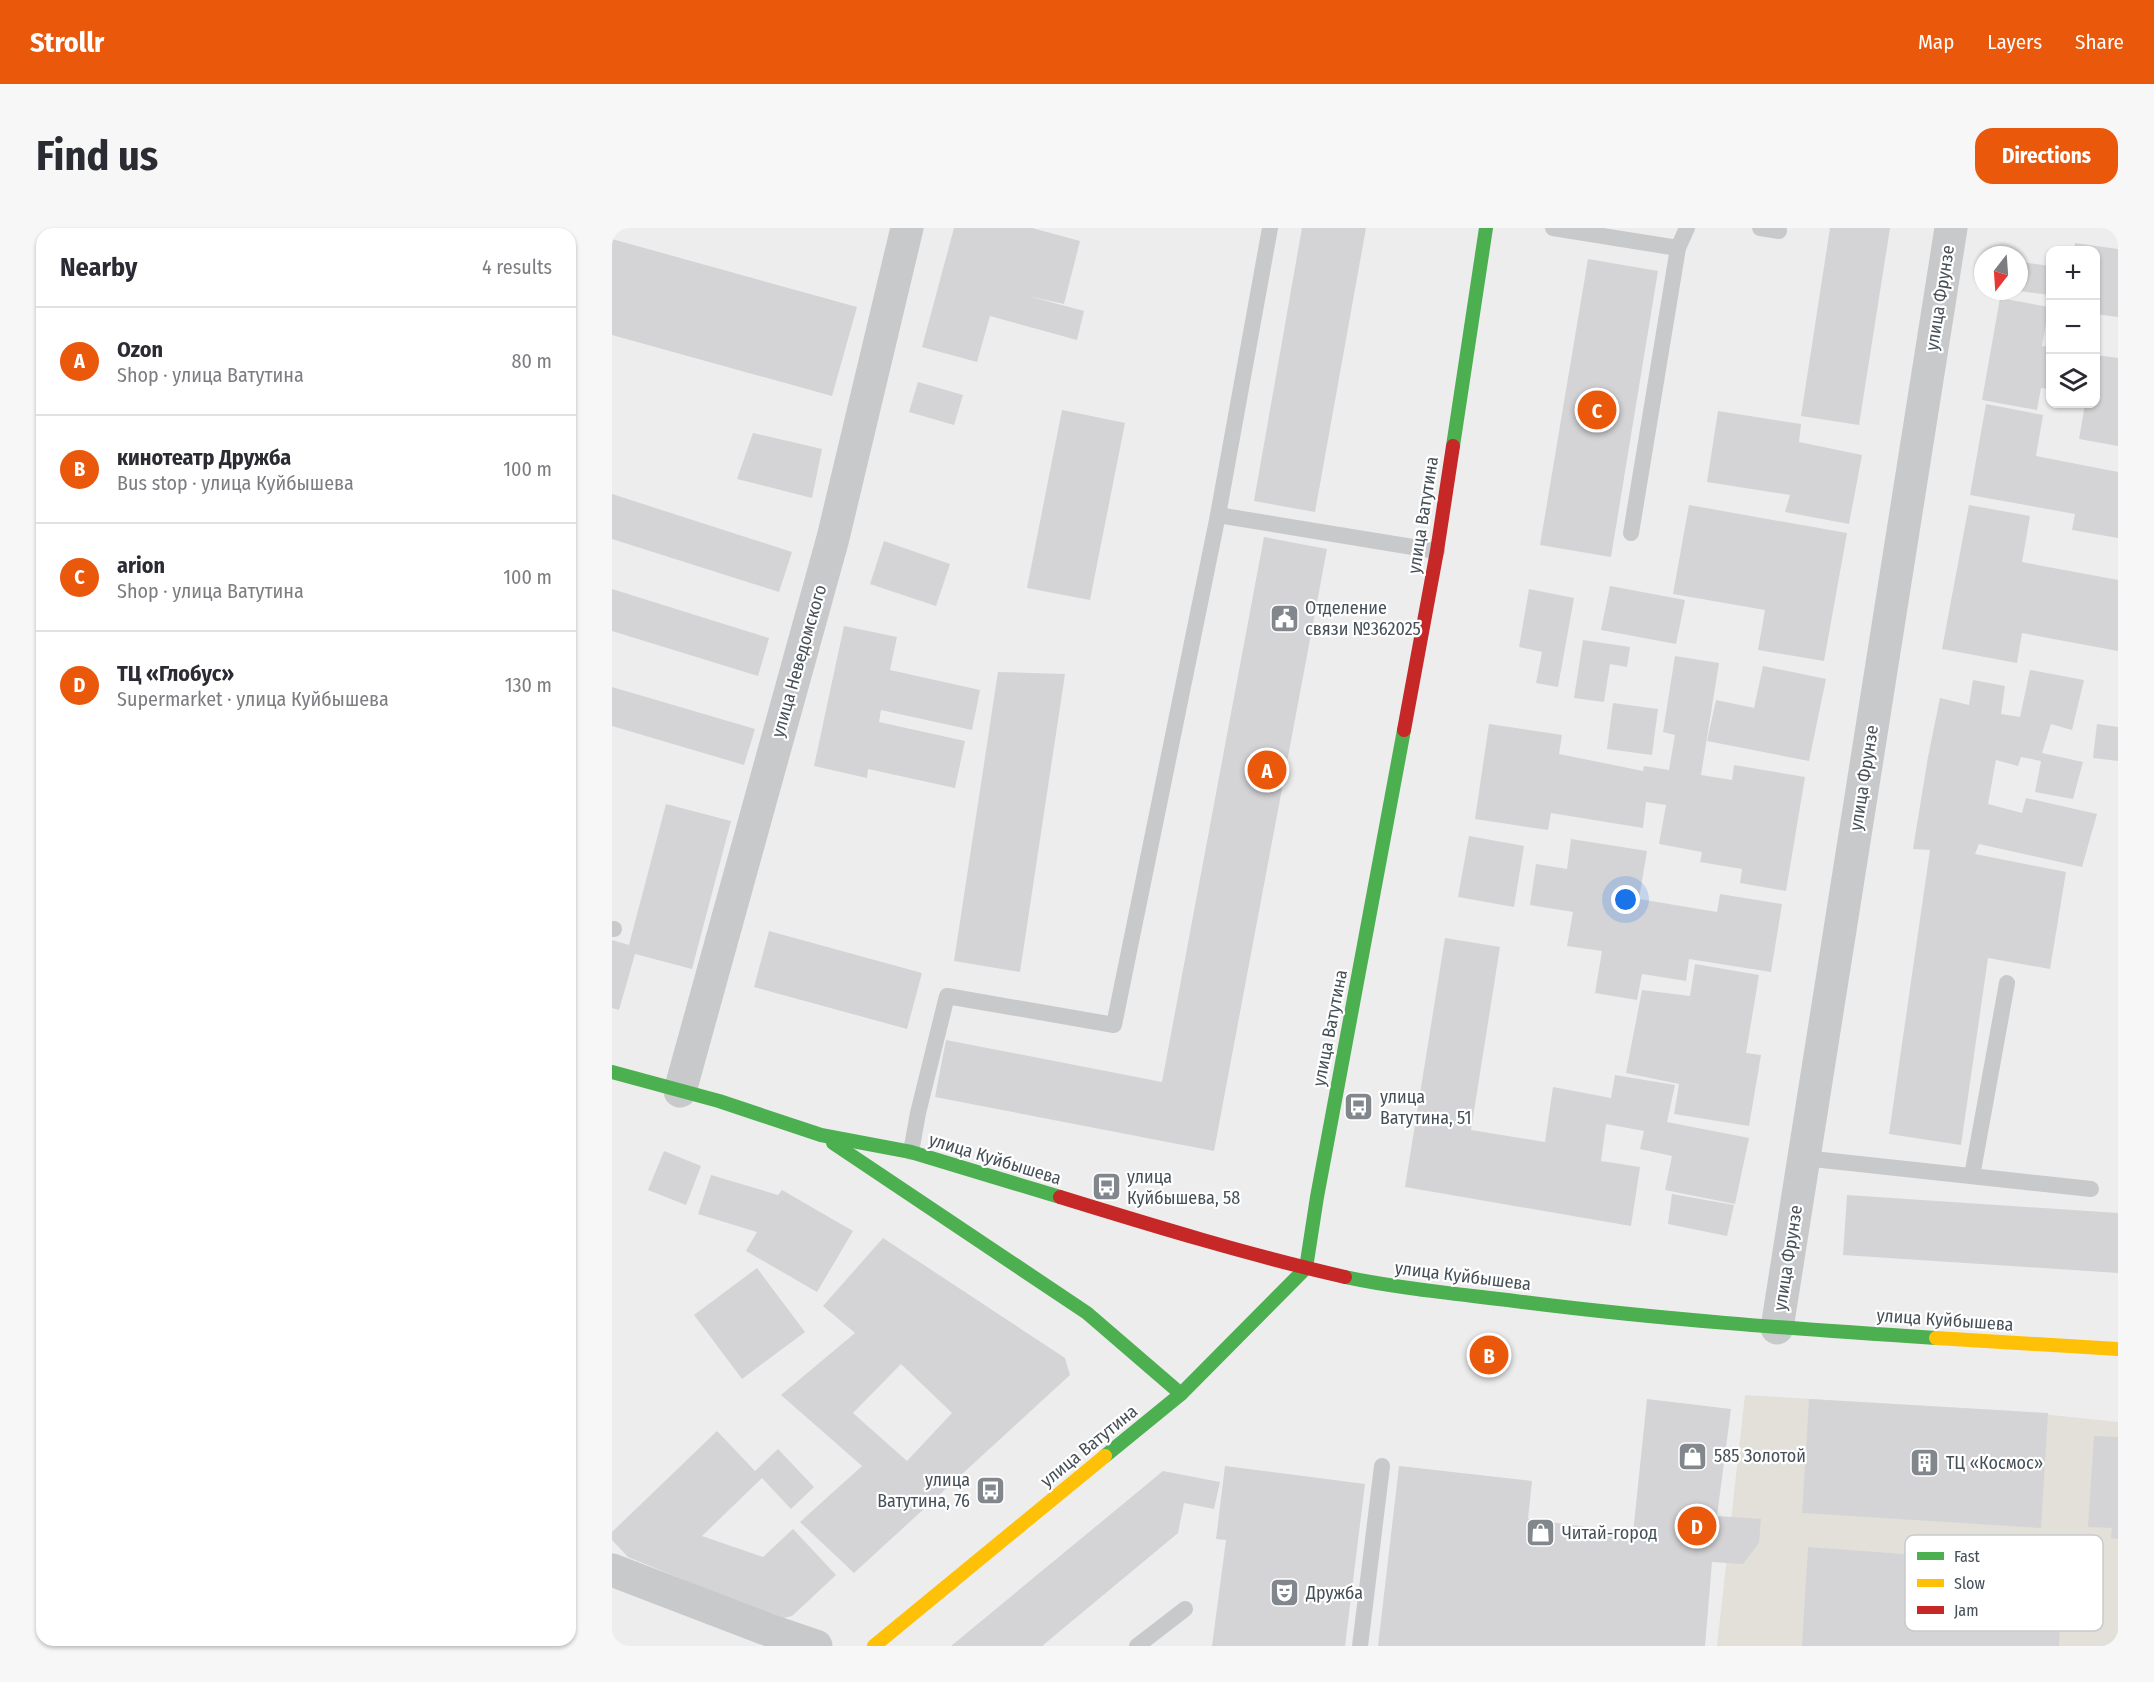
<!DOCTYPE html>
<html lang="en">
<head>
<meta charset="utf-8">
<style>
	body { margin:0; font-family:"Fira Sans Condensed",sans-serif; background:#f7f7f7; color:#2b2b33 }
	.controls { position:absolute; right:18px; top:18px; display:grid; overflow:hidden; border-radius:12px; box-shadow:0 2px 4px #0004 }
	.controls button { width:54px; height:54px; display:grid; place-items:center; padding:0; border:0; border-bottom:2px solid #e1e1e2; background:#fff; color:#2b2b33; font:30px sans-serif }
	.compass { position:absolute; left:1362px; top:18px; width:54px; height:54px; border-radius:50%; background:#fff; box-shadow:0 2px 4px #0004; rotate:197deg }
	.you { position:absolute; left:1014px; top:672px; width:21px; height:21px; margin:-15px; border:4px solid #fff; border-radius:50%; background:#1a73e8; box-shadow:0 0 0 9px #1a73e833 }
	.badge { display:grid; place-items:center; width:39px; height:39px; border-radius:50%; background:#ea580c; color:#fff; font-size:20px; font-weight:700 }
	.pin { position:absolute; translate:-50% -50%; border:3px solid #fff; box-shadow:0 2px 6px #0006 }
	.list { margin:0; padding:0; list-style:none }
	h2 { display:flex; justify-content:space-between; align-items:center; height:78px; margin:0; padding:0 24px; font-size:26px }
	h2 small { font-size:20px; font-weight:400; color:#7c7c81 }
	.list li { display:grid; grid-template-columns:39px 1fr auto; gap:18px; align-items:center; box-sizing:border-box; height:108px; padding:0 24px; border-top:2px solid #e1e1e2 }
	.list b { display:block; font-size:22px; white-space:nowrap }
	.list p { margin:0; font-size:20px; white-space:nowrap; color:#7c7c81 }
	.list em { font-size:20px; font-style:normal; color:#7c7c81 }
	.icon { flex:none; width:33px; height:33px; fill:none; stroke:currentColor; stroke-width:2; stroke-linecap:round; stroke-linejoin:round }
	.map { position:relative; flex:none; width:1506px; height:1418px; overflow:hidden; border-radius:18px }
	header { display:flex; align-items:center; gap:36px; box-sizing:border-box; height:84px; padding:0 30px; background:#ea580c; color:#fff }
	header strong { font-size:28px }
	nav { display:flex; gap:33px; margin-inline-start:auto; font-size:21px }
	.intro { display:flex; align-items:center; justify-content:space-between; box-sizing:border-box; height:144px; padding:0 36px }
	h1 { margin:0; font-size:42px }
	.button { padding:15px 27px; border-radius:18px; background:#ea580c; color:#fff; font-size:21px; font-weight:700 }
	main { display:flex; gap:36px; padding:0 36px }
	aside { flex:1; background:#fff; border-radius:18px; box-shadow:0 2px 4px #0004 }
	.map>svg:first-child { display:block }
	.commercial { fill:#e3e0da }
	.building { fill:#d4d4d6; fill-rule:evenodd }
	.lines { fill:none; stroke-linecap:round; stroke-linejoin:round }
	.lane { stroke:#c7c9cb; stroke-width:16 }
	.street { stroke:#c7c9cb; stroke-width:33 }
	.fast { stroke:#4caf50; stroke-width:14 }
	.slow { stroke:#ffc107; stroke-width:14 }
	.jam { stroke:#c62828; stroke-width:14 }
	.labels { text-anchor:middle; stroke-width:4.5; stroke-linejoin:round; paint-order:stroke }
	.street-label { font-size:18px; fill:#465058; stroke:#fff }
	.poi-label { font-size:18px; fill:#465058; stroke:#fff; text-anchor:start }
	.key { fill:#fff; stroke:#c8cacd; stroke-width:1.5 }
	.key-label { font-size:16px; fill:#465058 }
</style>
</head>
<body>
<header>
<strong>Strollr</strong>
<nav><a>Map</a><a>Layers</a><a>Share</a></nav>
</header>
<div class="intro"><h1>Find us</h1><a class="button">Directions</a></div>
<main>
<aside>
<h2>Nearby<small>4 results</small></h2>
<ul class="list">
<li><span class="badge">A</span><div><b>Ozon</b><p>Shop · улица Ватутина</p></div><em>80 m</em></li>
<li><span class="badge">B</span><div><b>кинотеатр Дружба</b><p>Bus stop · улица Куйбышева</p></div><em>100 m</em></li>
<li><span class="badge">C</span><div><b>arion</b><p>Shop · улица Ватутина</p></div><em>100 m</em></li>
<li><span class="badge">D</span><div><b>ТЦ «Глобус»</b><p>Supermarket · улица Куйбышева</p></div><em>130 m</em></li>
</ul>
</aside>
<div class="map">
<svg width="1506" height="1418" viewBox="0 0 1506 1418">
	<rect width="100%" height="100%" fill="#eeeded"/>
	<polygon class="commercial" points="1133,1167 1401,1183 1506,1194 1506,1418 1105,1418"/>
	<g class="building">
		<polygon points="342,0 420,0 468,13 452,76 416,68 472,83 465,112 378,88 365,134 310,119"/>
		<polygon points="690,0 754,0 703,284 642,273"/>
		<polygon points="1218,0 1278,0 1247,197 1189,188"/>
		<polygon points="0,11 245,79 220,168 0,107"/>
		<polygon points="1463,15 1506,21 1506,89 1484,86 1484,22 1462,22"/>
		<polygon points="976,31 1046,43 999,329 928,317"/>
		<polygon points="1408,34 1438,38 1438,67 1407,63"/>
		<polygon points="1388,70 1437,79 1430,118 1438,119 1438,161 1429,160 1425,182 1370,172"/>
		<polygon points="1484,127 1506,130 1506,218 1467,211 1473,176 1484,176"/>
		<polygon points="306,154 351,167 342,197 297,184"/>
		<polygon points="1374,176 1431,187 1424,228 1506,244 1506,310 1460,302 1463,286 1358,267"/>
		<polygon points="450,182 513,195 478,372 415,360"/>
		<polygon points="1106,183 1189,196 1187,214 1250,227 1237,296 1173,284 1178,267 1095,254"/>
		<polygon points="141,205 210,221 200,270 125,251"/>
		<polygon points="0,266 180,324 167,364 0,311"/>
		<polygon points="1077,277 1235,305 1212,433 1146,422 1153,382 1061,366"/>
		<polygon points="1357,277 1418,288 1410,334 1506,352 1506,423 1410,405 1405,435 1330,421"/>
		<polygon points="652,309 715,321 602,923 323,869 334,812 550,854"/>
		<polygon points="272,313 338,336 324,378 258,356"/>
		<polygon points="998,358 1073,372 1064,416 989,402"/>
		<polygon points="0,361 157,410 146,448 0,403"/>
		<polygon points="917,361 962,370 946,459 924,455 930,424 907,419"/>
		<polygon points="232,398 285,409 278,442 368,462 360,502 269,482 267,494 353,513 343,560 256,541 255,550 202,538"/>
		<polygon points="971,412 1018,419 1015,439 998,436 992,474 962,470"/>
		<polygon points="1063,428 1107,435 1089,547 1120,552 1122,537 1193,549 1174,663 1128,655 1130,641 1088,634 1090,624 1047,616 1054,577 1034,574 1031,600 939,585 936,602 863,591 877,496 950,507 947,526 1031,543 1032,538 1057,542 1063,507 1051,504"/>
		<polygon points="1151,438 1214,451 1197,533 1095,513 1104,472 1142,480"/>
		<polygon points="1418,442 1472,452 1460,502 1439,496 1430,525 1471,534 1461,571 1423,564 1429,533 1409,529 1406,538 1384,532 1376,576 1410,585 1414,570 1485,586 1470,639 1367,616 1363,626 1454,644 1438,741 1376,730 1349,917 1277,906 1318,622 1301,621 1316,529 1328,470 1357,477 1361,452 1393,458 1389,486 1408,489"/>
		<polygon points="386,444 453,446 408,744 342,733"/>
		<polygon points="0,459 143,501 132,537 0,498"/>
		<polygon points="1001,475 1046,481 1040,527 995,521"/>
		<polygon points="1485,496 1506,499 1506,533 1481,530"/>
		<polygon points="54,576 119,593 80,741 23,726 7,782 0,780 0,712 17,717"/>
		<polygon points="857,608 912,618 902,679 846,669"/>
		<polygon points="959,611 1035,623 1027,671 1105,684 1108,666 1170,676 1159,744 1077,731 1074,753 1030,746 1025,772 983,765 990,723 955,718 961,684 918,677 924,636 955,641"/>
		<polygon points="157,703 310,745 295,801 142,759"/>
		<polygon points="833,710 888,719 859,902 933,914 941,859 999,870 1003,847 1063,857 1055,894 1137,910 1123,976 1053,962 1060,928 1028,921 1032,903 994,896 989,933 1028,939 1019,998 793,959"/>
		<polygon points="1083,736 1147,747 1134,825 1149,827 1137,898 1062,886 1067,856 1014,845 1030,762 1078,768"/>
		<polygon points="52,923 89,938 74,977 36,962"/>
		<polygon points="99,947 166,967 170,962 241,1003 205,1064 134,1023 145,1004 86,986"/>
		<polygon points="1060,966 1122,977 1115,1008 1056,996"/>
		<polygon points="1235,967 1506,985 1506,1045 1231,1027"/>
		<path d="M271,1010L453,1130L458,1147L242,1345L188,1294L250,1238L169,1167L243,1105L211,1078ZM289,1136L340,1185L295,1233L241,1185Z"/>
		<polygon points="145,1040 193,1104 130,1151 82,1087"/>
		<polygon points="1035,1171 1119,1181 1105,1288 1149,1291 1147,1315 1131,1336 1100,1334 1093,1418 766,1418 787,1238 920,1253 916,1291 1021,1305"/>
		<polygon points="1197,1171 1436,1185 1429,1300 1190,1285"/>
		<polygon points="105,1203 143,1243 166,1221 202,1259 179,1281 150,1250 90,1308 151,1329 181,1301 224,1347 180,1388 167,1391 16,1329 0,1312 0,1304"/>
		<polygon points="1482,1208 1506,1209 1506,1311 1499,1310 1500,1300 1476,1299"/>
		<polygon points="613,1238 753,1256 733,1418 600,1418 614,1312 604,1311"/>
		<polygon points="551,1243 608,1254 602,1281 572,1275 566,1305 430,1418 339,1418"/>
		<polygon points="1196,1319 1451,1338 1447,1418 1190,1418"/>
	</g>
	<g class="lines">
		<g class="lane">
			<polyline points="941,0 1066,20 1019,305"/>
			<polyline points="1148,0 1167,3"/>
			<polyline points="1066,20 1075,0"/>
			<polyline points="606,287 825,323"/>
			<polyline points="0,701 2,701"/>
			<polyline points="299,924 306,885 335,768 502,797 606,287 658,0"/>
			<polyline points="1192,930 1479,961"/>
			<polyline points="1360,948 1395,755"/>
			<polyline points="525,1418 573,1381"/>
			<polyline points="748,1418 770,1238"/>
		</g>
		<g class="street">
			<polyline points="68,863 221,310 295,0"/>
			<polyline points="1165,1100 1339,0"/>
			<polyline points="0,1342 154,1401 204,1418"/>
		</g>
		<g class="fast">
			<polyline points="841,218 874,0"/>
			<polyline points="0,844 107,873 209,907 299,924 448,969"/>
			<polyline points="221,915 475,1085 569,1166"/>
			<path d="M733,1049C789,1061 847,1066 903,1073C1043,1091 1183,1101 1324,1110"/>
			<polyline points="493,1228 569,1166 694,1040 705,969 792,502"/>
		</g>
		<g class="slow">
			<polyline points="1324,1110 1506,1121"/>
			<polyline points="262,1418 493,1228"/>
		</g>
		<g class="jam">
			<polyline points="792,502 825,323 841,218"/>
			<path d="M448,969C542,998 637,1027 733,1049"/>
		</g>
	</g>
	<defs>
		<symbol id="civic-square" viewBox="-11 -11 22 22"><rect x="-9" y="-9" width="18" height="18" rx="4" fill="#81878c" stroke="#fff"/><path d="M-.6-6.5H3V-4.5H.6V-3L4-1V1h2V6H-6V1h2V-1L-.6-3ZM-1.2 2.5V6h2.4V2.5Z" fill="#fff"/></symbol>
		<symbol id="bus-square" viewBox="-11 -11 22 22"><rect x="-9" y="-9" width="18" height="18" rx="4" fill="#81878c" stroke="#fff"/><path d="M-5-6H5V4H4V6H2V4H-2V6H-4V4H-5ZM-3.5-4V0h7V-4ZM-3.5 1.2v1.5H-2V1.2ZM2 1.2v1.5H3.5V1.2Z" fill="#fff"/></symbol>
		<symbol id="shop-square" viewBox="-11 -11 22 22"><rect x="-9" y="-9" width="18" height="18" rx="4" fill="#81878c" stroke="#fff"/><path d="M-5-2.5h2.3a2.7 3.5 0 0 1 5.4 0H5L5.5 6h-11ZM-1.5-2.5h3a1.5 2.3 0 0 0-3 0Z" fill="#fff"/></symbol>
		<symbol id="building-square" viewBox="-11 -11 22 22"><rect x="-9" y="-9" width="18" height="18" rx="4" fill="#81878c" stroke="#fff"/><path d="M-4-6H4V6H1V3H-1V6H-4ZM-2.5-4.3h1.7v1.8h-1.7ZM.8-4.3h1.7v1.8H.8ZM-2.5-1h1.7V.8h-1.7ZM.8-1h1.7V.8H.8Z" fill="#fff"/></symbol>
		<symbol id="theatre-square" viewBox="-11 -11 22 22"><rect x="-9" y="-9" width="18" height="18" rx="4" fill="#81878c" stroke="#fff"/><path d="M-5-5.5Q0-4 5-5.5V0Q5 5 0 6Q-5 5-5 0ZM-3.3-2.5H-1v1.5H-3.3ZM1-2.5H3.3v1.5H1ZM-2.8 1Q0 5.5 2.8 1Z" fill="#fff"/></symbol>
	</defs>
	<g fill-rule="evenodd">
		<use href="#civic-square" x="656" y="374" width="33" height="33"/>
		<use href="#bus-square" x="730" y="862" width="33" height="33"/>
		<use href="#bus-square" x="478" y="942" width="33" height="33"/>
		<use href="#shop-square" x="1064" y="1212" width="33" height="33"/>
		<use href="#building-square" x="1296" y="1218" width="33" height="33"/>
		<use href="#bus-square" x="362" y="1246" width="33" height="33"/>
		<use href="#shop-square" x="912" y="1288" width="33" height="33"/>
		<use href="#theatre-square" x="656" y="1348" width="33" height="33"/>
	</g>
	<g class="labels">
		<g class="street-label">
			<text transform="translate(1328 70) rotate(-81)" y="6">улица Фрунзе</text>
			<text transform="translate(811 287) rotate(-81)" y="6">улица Ватутина</text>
			<text transform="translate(187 433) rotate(-74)" y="6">улица Неведомского</text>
			<text transform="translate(1252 550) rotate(-81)" y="6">улица Фрунзе</text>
			<text transform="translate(718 800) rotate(-79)" y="6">улица Ватутина</text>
			<text transform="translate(383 931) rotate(17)" y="6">улица Куйбышева</text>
			<text transform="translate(1176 1030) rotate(-81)" y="6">улица Фрунзе</text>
			<text transform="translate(851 1048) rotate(7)" y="6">улица Куйбышева</text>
			<text transform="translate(1333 1092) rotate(4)" y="6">улица Куйбышева</text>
			<text transform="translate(477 1218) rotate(-39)" y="6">улица Ватутина</text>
		</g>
		<g class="poi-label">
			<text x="693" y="386">Отделение<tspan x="693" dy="21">связи №362025</tspan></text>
			<text x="768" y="875">улица<tspan x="768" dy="21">Ватутина, 51</tspan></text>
			<text x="515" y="955">улица<tspan x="515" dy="21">Куйбышева, 58</tspan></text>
			<text x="1102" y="1234">585 Золотой</text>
			<text x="1334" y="1241">ТЦ «Космос»</text>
			<text x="358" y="1258" text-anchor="end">улица<tspan x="358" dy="21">Ватутина, 76</tspan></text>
			<text x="950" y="1311">Читай-город</text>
			<text x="694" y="1371">Дружба</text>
		</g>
	</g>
	<rect x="1293" y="1307" width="198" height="96" rx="9" class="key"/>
	<rect x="1305" y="1324" width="27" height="8" fill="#4caf50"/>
	<rect x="1305" y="1351" width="27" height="8" fill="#ffc107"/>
	<rect x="1305" y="1378" width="27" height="8" fill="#c62828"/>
	<g class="key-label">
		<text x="1342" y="1334">Fast</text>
		<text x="1342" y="1361">Slow</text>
		<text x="1342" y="1388">Jam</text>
	</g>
</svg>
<div class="controls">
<button>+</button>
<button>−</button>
<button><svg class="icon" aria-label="layers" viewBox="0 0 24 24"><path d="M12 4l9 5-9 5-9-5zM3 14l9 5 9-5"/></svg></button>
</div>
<svg class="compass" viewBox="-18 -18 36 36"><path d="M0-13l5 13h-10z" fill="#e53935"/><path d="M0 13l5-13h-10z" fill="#7c7c81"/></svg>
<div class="you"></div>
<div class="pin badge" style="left:655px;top:542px">A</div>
<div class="pin badge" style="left:877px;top:1127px">B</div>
<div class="pin badge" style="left:985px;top:182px">C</div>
<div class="pin badge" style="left:1085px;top:1298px">D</div>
</div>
</main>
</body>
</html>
